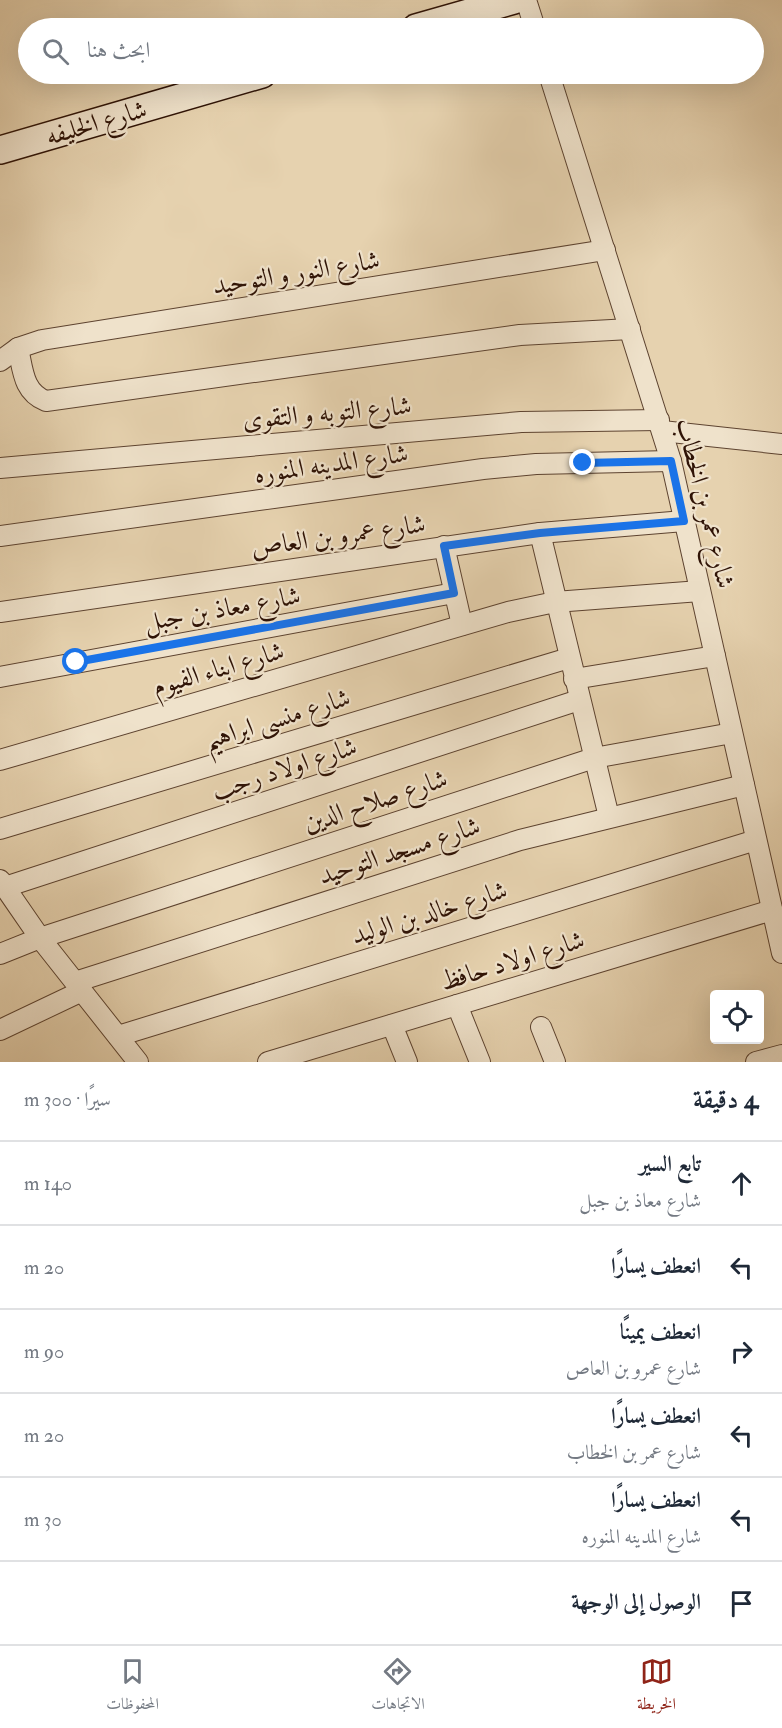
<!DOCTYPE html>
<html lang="ar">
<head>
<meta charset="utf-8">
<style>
	body { margin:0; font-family:"IM FELL Double Pica",Amiri,serif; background:#f6f6f7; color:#1f2937; direction:rtl }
	.controls { position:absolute; right:18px; bottom:18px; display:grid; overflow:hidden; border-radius:6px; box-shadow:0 6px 24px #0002 }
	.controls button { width:54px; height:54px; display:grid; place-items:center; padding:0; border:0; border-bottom:2px solid #e0e1e3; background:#fff; color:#1f2937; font:30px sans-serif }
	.stop { position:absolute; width:18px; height:18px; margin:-14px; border:4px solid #1a73e8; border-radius:50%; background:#fff }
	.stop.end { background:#1a73e8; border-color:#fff; box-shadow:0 2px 6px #0008 }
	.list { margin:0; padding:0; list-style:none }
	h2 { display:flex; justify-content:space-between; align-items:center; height:78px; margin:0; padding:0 24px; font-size:26px }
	h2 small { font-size:20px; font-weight:400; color:#747a83 }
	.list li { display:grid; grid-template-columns:39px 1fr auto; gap:18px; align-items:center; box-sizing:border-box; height:84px; padding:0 24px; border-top:2px solid #e0e1e3 }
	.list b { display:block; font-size:22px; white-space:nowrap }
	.list p { margin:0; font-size:20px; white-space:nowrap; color:#747a83 }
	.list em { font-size:20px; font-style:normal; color:#747a83 }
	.icon { flex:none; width:33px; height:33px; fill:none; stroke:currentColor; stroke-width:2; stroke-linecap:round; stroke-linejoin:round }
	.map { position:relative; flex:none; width:782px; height:1062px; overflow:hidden; direction:ltr }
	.search { position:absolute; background:#fff; box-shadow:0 6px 24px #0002; left:18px; right:18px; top:18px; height:66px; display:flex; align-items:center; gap:15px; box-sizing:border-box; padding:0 21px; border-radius:33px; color:#747a83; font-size:22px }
	.sheet { height:582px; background:#fff }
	nav { display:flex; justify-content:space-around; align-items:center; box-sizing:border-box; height:84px; border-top:2px solid #e0e1e3; background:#fff; font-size:16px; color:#747a83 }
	nav a { display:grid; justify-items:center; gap:3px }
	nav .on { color:#8f2418 }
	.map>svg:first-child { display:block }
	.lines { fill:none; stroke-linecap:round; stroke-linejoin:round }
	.street-casing { stroke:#5d4330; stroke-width:22 }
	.secondary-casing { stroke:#2f1306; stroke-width:30 }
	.street { stroke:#efe2cb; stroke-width:20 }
	.secondary { stroke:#efe2cb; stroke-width:27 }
	.route { stroke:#1a73e8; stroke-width:8 }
	.labels { text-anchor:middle; stroke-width:4.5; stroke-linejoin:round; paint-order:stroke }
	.street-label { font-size:26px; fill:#2f1306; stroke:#efe2cb }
</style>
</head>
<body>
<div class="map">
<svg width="782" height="1062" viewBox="0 0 782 1062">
	<rect width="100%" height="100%" fill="#e6d2af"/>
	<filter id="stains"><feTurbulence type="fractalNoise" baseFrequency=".00333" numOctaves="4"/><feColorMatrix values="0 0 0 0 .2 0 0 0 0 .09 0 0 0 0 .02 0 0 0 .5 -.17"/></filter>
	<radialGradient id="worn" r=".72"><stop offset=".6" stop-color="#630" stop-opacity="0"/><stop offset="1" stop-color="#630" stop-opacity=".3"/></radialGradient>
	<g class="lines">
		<defs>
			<g id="street">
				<polyline points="526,0 535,28"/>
				<polyline points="549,74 671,461 782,953"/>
				<path d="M18,348C23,370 23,392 46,401L520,335L630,329"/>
				<polyline points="0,361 18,348 42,340 605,250"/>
				<polyline points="662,431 782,444"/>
				<polyline points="0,468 521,422 659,420"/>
				<polyline points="540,533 609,817"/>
				<polyline points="0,536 483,469 536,464 671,461"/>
				<polyline points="444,546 462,625"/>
				<polyline points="0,612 540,533 684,521"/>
				<polyline points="0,677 454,593"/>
				<polyline points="574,679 715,656"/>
				<polyline points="0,760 508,612 555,602 700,591"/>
				<polyline points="0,829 569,658"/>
				<polyline points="0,880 40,938 138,1062"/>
				<polyline points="5,887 579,700"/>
				<polyline points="0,954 40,938 594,758 732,733"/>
				<polyline points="75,982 520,840 744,785"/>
				<polyline points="457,1005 480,1062"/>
				<polyline points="392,1025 407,1062"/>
				<polyline points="541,1027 555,1062"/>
				<polyline points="0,1030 82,991"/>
				<polyline points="118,1036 756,840"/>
				<polyline points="268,1062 772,910"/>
				<polyline points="756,1062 782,1055"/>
			</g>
			<g id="secondary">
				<polyline points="416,28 514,0"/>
				<polyline points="0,150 262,74"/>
			</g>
		</defs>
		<use href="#street" class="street-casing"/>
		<use href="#secondary" class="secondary-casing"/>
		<use href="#street" class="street"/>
		<use href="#secondary" class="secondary"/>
	</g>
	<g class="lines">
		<polyline class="route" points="76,662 454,593 444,546 540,533 684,521 671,461 583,463"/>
	</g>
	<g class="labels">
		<g class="street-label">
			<text transform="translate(96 122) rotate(-16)" y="9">شارع الخليفه</text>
			<text transform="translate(296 272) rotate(-9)" y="9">شارع النور و التوحيد</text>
			<text transform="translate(327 412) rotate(-5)" y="9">شارع التوبه و التقوى</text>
			<text transform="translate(331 463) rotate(-8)" y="9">شارع المدينه المنوره</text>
			<text transform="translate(706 503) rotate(76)" y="9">شارع عمر بن الخطاب</text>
			<text transform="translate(338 535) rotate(-8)" y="9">شارع عمرو بن العاص</text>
			<text transform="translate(222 608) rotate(-10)" y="9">شارع معاذ بن جبل</text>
			<text transform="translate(218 668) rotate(-16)" y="9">شارع ابناء الفيوم</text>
			<text transform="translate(277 718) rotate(-17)" y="9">شارع منسى ابراهيم</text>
			<text transform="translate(284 768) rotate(-18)" y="9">شارع اولاد رجب</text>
			<text transform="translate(375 800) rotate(-18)" y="9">شارع صلاح الدين</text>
			<text transform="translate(399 850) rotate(-18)" y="9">شارع مسجد التوحيد</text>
			<text transform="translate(429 912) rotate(-17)" y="9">شارع خالد بن الوليد</text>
			<text transform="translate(512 960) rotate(-17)" y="9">شارع اولاد حافظ</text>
		</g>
	</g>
	<rect width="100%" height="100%" filter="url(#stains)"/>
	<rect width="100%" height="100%" fill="url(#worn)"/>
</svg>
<div class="controls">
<button><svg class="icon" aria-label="locate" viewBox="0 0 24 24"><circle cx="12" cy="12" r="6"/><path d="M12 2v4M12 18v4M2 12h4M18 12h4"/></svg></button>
</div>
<div class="stop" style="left:76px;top:662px"></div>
<div class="stop end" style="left:583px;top:463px"></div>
<div class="search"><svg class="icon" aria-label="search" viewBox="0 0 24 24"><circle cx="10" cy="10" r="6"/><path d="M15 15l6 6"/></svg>ابحث هنا</div>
</div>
<section class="sheet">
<h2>4 دقيقة<small>سيرًا · 300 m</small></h2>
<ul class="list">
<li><svg class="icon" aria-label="ahead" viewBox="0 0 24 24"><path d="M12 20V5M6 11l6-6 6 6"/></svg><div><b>تابع السير</b><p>شارع معاذ بن جبل</p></div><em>140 m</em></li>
<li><svg class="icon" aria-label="left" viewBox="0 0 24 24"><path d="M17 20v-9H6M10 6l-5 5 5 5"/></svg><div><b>انعطف يسارًا</b></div><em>20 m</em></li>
<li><svg class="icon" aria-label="right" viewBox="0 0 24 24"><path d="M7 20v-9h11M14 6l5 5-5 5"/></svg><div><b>انعطف يمينًا</b><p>شارع عمرو بن العاص</p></div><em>90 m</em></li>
<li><svg class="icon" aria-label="left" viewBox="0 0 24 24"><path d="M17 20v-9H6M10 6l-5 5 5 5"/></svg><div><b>انعطف يسارًا</b><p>شارع عمر بن الخطاب</p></div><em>20 m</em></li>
<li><svg class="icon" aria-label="left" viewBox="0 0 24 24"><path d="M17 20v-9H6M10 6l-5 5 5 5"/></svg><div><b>انعطف يسارًا</b><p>شارع المدينه المنوره</p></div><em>30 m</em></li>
<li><svg class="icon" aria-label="arrive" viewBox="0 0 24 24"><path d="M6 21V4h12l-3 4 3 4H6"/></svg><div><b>الوصول إلى الوجهة</b></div></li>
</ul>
</section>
<nav>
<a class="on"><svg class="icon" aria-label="map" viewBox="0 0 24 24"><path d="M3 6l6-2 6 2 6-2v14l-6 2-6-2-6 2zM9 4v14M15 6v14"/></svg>الخريطة</a>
<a><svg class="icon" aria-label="directions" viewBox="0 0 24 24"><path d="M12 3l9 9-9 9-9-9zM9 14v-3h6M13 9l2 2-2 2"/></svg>الاتجاهات</a>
<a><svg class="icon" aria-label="saved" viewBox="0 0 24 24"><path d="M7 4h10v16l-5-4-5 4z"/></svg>المحفوظات</a>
</nav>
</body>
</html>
